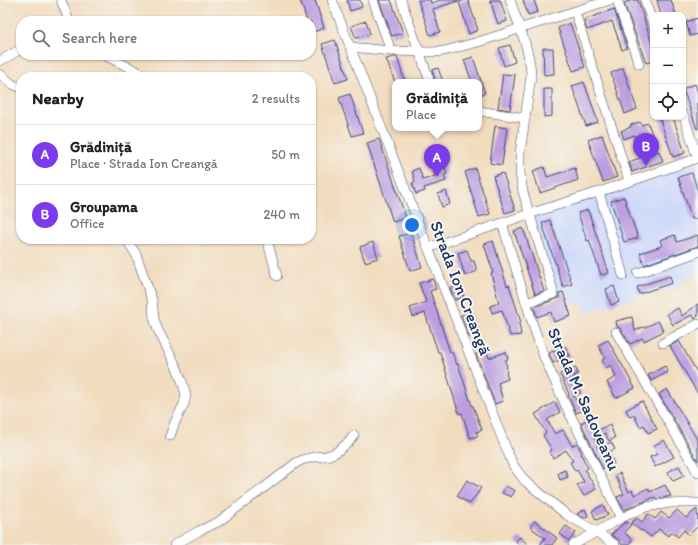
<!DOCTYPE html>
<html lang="en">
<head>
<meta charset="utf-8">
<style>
	body { margin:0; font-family:Itim,sans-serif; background:#f2f2f2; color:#202124 }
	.controls { position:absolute; right:12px; top:12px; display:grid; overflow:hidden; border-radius:8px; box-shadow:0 1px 3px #0004 }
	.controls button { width:36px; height:36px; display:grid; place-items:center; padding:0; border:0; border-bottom:1px solid #e0e0e0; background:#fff; color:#202124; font:20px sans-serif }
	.you { position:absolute; left:412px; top:225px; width:14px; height:14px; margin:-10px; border:3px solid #fff; border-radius:50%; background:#1a73e8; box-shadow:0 0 0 6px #1a73e833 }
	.badge { display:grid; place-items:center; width:26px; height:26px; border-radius:50%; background:#7c3aed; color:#fff; font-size:13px; font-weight:700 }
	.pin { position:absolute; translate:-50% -33px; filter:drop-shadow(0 1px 2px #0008) }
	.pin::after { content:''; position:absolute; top:21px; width:14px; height:12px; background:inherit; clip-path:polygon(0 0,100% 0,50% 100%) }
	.popup { position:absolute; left:392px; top:79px; width:90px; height:52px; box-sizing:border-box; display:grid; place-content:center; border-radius:8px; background:#fff; filter:drop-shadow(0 1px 3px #0005); font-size:13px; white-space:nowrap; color:#757577 }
	.popup b { font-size:15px; color:#202124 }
	.popup::after { content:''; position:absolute; left:50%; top:100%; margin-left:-8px; border:8px solid transparent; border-top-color:#fff }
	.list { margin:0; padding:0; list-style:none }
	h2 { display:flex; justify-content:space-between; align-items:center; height:52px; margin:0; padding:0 16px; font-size:17px }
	h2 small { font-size:13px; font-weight:400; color:#757577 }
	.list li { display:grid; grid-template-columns:26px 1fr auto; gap:12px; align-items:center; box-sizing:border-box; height:60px; padding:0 16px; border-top:1px solid #e0e0e0 }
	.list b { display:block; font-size:15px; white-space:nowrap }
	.list p { margin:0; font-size:13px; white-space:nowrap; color:#757577 }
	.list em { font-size:13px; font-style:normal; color:#757577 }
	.icon { flex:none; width:22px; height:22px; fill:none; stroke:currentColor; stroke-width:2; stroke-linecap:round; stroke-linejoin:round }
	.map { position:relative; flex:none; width:698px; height:545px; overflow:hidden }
	.search { position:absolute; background:#fff; box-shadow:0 1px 3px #0004; left:16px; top:16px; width:300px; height:44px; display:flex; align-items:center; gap:10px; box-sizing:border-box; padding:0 14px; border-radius:16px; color:#757577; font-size:15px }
	.panel { position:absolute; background:#fff; box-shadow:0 1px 3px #0004; left:16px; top:72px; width:300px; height:172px; border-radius:16px }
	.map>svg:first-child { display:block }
	.built { fill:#cfdafa }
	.building { fill:#bc9de0 }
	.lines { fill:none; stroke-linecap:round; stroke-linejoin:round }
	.minor-casing { stroke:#3b496c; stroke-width:10 }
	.minor { stroke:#fff; stroke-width:9 }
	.labels { text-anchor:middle; stroke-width:4; stroke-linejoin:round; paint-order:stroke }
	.street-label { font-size:17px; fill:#1b2f5e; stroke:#f6f6f2 }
</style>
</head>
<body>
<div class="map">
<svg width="698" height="545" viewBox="0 0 698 545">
	<rect width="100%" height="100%" fill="#f6f6f2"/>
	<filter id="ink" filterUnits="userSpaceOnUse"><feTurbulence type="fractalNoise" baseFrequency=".025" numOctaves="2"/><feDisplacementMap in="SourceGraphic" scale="8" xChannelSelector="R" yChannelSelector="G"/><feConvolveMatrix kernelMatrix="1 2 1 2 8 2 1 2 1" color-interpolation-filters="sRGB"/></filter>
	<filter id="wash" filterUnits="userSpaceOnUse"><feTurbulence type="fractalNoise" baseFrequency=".012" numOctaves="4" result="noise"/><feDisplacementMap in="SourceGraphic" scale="16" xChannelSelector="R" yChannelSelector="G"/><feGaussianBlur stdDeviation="0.9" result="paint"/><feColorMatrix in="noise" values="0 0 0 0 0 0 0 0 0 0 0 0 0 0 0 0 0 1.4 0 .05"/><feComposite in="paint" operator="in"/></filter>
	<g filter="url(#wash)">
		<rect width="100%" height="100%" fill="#f2dcbe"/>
		<polygon class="built" points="696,163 698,169 698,271 675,287 586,312 582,302 571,305 565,290 557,292 533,217"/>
		<g id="blocks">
			<g class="building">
				<polygon points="300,0 315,0 324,28 311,33 311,21 307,21"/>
				<polygon points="347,0 360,0 362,7 350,11"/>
				<polygon points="379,0 391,0 403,33 392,36"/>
				<polygon points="418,0 430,0 431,3 441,0 458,0 458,1 433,9 440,32 430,35"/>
				<polygon points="466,0 468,0 478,30 469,34 459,2"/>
				<polygon points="490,0 500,0 507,21 498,24"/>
				<polygon points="523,0 534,0 538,12 528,15"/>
				<polygon points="632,0 638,0 653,47 653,61 646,63 624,3"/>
				<polygon points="657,0 671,0 676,15 661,15"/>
				<polygon points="614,9 627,48 622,50 612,21 587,30 584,20"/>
				<polygon points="698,18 698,34 690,36 686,22"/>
				<polygon points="366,21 370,34 356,38 351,26"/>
				<polygon points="570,23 585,67 573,71 558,28"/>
				<polygon points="335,40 348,79 335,83 322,44"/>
				<polygon points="510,45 515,62 504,66 499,48"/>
				<polygon points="543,48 553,48 554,74 544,75"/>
				<polygon points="393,57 397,57 405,82 395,82 386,59"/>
				<polygon points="473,57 485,93 479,96 479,82 472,82 464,60"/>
				<polygon points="438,68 443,82 436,82 432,70"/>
				<polygon points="623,68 637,109 625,114 611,73"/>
				<polygon points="503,74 515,75 510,110 498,108"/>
				<polygon points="584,82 598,122 586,126 572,86"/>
				<polygon points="695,84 698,93 698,129 697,129 683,89"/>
				<polygon points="544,89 552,89 552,116 544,117"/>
				<polygon points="350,94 363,133 352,136 339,98"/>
				<polygon points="659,117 673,117 685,153 673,157"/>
				<polygon points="640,122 642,125 648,123 652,134 645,136 646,137 636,141 634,135 624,139 621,131 631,127 630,125"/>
				<polygon points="495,126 507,128 502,165 490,163"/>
				<polygon points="602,135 617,177 603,182 588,140"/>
				<polygon points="379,139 406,218 393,222 367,143"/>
				<polygon points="436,151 440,162 443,161 447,174 444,175 446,181 424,188 425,191 416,194 412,183 415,182 412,171 419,168 423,180 435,176 427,153"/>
				<polygon points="659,151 663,161 632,172 629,162"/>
				<polygon points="544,167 547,177 575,168 578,180 540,193 533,171"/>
				<polygon points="475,168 490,214 479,217 465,172"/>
				<polygon points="503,173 515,210 505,213 493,176"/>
				<polygon points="692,173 698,192 698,218 692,219 678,177"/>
				<polygon points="446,191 450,204 442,207 438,194"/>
				<polygon points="624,197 638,238 624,242 611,201"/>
				<polygon points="588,210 609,273 601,275 589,240 587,241 578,213"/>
				<polygon points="550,220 572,284 563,287 542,223"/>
				<polygon points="523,228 544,291 535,294 514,231"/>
				<polygon points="411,233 422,267 410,271 399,236"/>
				<polygon points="675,235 677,242 698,235 698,246 644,265 640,253 662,246 660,240"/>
				<polygon points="493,241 507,286 509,285 521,322 519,323 521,335 510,336 509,332 502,310 492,313 490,306 499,303 491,273 493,272 484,244"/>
				<polygon points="373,242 378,258 365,262 360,247"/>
				<polygon points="467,250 471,261 474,261 477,271 465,276 458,253"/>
				<polygon points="670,276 672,283 639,294 637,287"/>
				<polygon points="433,279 436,289 430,291 436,309 450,352 452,352 457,365 458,364 472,406 473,406 482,430 476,432 478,436 470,438 462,413 459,414 440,352 438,352 425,313 413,317 410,308 426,302 419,283"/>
				<polygon points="460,285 464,297 455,300 450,288"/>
				<polygon points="614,286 619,302 611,305 606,289"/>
				<polygon points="563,292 571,316 554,322 551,312 537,317 534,307 559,298 559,293"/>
				<polygon points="698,304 698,316 695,319 692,315 673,325 667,314 678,308 682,316"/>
				<polygon points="469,312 478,334 469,337 461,315"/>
				<polygon points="632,317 635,331 643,327 644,328 658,321 664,331 644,341 642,338 630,344 621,329 617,326 616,321"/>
				<polygon points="608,340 635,388 616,398 607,382 616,377 611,365 606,368 602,360 605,358 598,345"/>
				<polygon points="679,341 698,374 698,394 670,346"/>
				<polygon points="565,346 570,356 553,363 549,353"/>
				<polygon points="486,350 489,358 506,352 508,359 505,360 507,368 506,368 507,372 506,373 508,379 498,383 503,401 495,404 476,354"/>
				<polygon points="665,366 668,372 651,381 648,375"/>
				<polygon points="576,368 578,374 574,376 581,393 574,396 578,405 581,404 584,410 576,413 568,395 569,394 560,374"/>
				<polygon points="667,389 698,441 698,461 659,394"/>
				<polygon points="642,401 657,429 648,433 644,425 640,427 634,415 630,417 626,410"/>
				<polygon points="555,402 560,412 547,420 555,434 563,430 572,446 577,443 582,453 581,454 588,468 585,470 596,489 584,496 577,485 584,482 577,470 575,471 570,462 573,461 566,450 553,458 550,452 552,450 543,435 546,433 535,414"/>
				<polygon points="591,418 596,431 610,425 615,438 609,441 605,433 594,438 598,449 611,442 615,449 609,452 614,464 603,469 581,423"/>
				<polygon points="664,440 674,457 655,467 650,457 658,454 653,446"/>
				<polygon points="679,466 684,476 673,481 668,472"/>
				<polygon points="565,470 568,477 560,480 558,473"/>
				<polygon points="620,473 629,492 632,490 634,495 648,488 650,492 665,485 671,496 667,497 657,499 655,497 624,510 617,497 624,494 615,475"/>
				<polygon points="467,480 481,488 470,504 457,496"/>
				<polygon points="506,486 515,491 511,497 502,493"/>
				<polygon points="603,505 608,515 596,520 592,511"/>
				<polygon points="585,509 588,516 584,518 577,514"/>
				<polygon points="697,509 698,526 689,535 684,530 678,537 672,532 668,536 659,529 651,537 642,530 641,531 631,523 637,518 642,522 648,514 655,519 661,512 669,518 677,510 686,518"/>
				<polygon points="535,521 557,538 552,545 540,545 545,538 530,527"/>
				<polygon points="628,522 631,525 624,532 632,540 628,545 622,545 619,540 611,535 624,523"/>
				<polygon points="566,526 576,533 569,541 560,534"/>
				<polygon points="520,537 528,545 519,545 516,541"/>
			</g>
		</g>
	</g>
	<g filter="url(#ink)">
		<use href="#blocks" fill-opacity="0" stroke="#3b496c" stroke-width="1"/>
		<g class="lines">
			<defs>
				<g id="minor">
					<polyline points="61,0 69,21"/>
					<polyline points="332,0 502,438 513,465 525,481 567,515 597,532 615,545"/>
					<polyline points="373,0 391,51"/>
					<polyline points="401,0 430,82"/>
					<path d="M510,0C518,24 531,52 531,77L520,153V173L523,192L553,290V294L526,303"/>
					<polyline points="617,0 639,64"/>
					<polyline points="645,0 653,25"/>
					<polyline points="575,12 629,181"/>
					<polyline points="350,47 391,51 432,52 444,51 478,42 610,0"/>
					<polyline points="104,55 149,77"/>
					<polyline points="0,61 21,49"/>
					<polyline points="0,74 12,84 21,88"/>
					<polyline points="479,111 525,118"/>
					<polyline points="683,114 698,159"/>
					<polyline points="599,192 623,275"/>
					<polyline points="502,223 533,325 544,357 565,404 621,518"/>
					<polyline points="126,239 136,254 152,300 154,318 157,328 177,368 182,381 186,395 184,404 175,422 170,436"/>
					<polyline points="267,239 277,276"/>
					<polyline points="428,248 529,214 599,192 698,158"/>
					<polyline points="638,273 698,252"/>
					<polyline points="616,332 698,473"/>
					<polyline points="663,343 698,324"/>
					<polyline points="174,545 199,531 218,522 269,484 296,463 302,460 314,457 326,456 335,453 349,442 354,435"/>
					<polyline points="573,545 621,518 646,507 670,503 698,503"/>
				</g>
			</defs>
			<use href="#minor" class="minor-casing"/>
			<use href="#minor" class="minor"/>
		</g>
	</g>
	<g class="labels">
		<g class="street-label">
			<text transform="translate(461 288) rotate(69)" y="6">Strada Ion Creangă</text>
			<text transform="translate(584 399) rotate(66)" y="6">Strada M. Sadoveanu</text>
		</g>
	</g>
</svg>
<div class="controls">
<button>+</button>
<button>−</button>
<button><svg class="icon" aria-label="locate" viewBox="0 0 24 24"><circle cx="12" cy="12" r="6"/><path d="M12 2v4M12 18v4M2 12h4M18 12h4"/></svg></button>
</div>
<div class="you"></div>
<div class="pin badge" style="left:437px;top:177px">A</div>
<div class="popup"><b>Grădiniță</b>Place</div>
<div class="pin badge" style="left:646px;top:166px">B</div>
<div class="search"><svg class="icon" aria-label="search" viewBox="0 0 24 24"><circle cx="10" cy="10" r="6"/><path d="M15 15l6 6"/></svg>Search here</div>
<section class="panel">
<h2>Nearby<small>2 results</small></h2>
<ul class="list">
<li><span class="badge">A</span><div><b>Grădiniță</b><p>Place · Strada Ion Creangă</p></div><em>50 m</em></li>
<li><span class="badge">B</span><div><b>Groupama</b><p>Office</p></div><em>240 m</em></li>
</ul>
</section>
</div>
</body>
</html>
